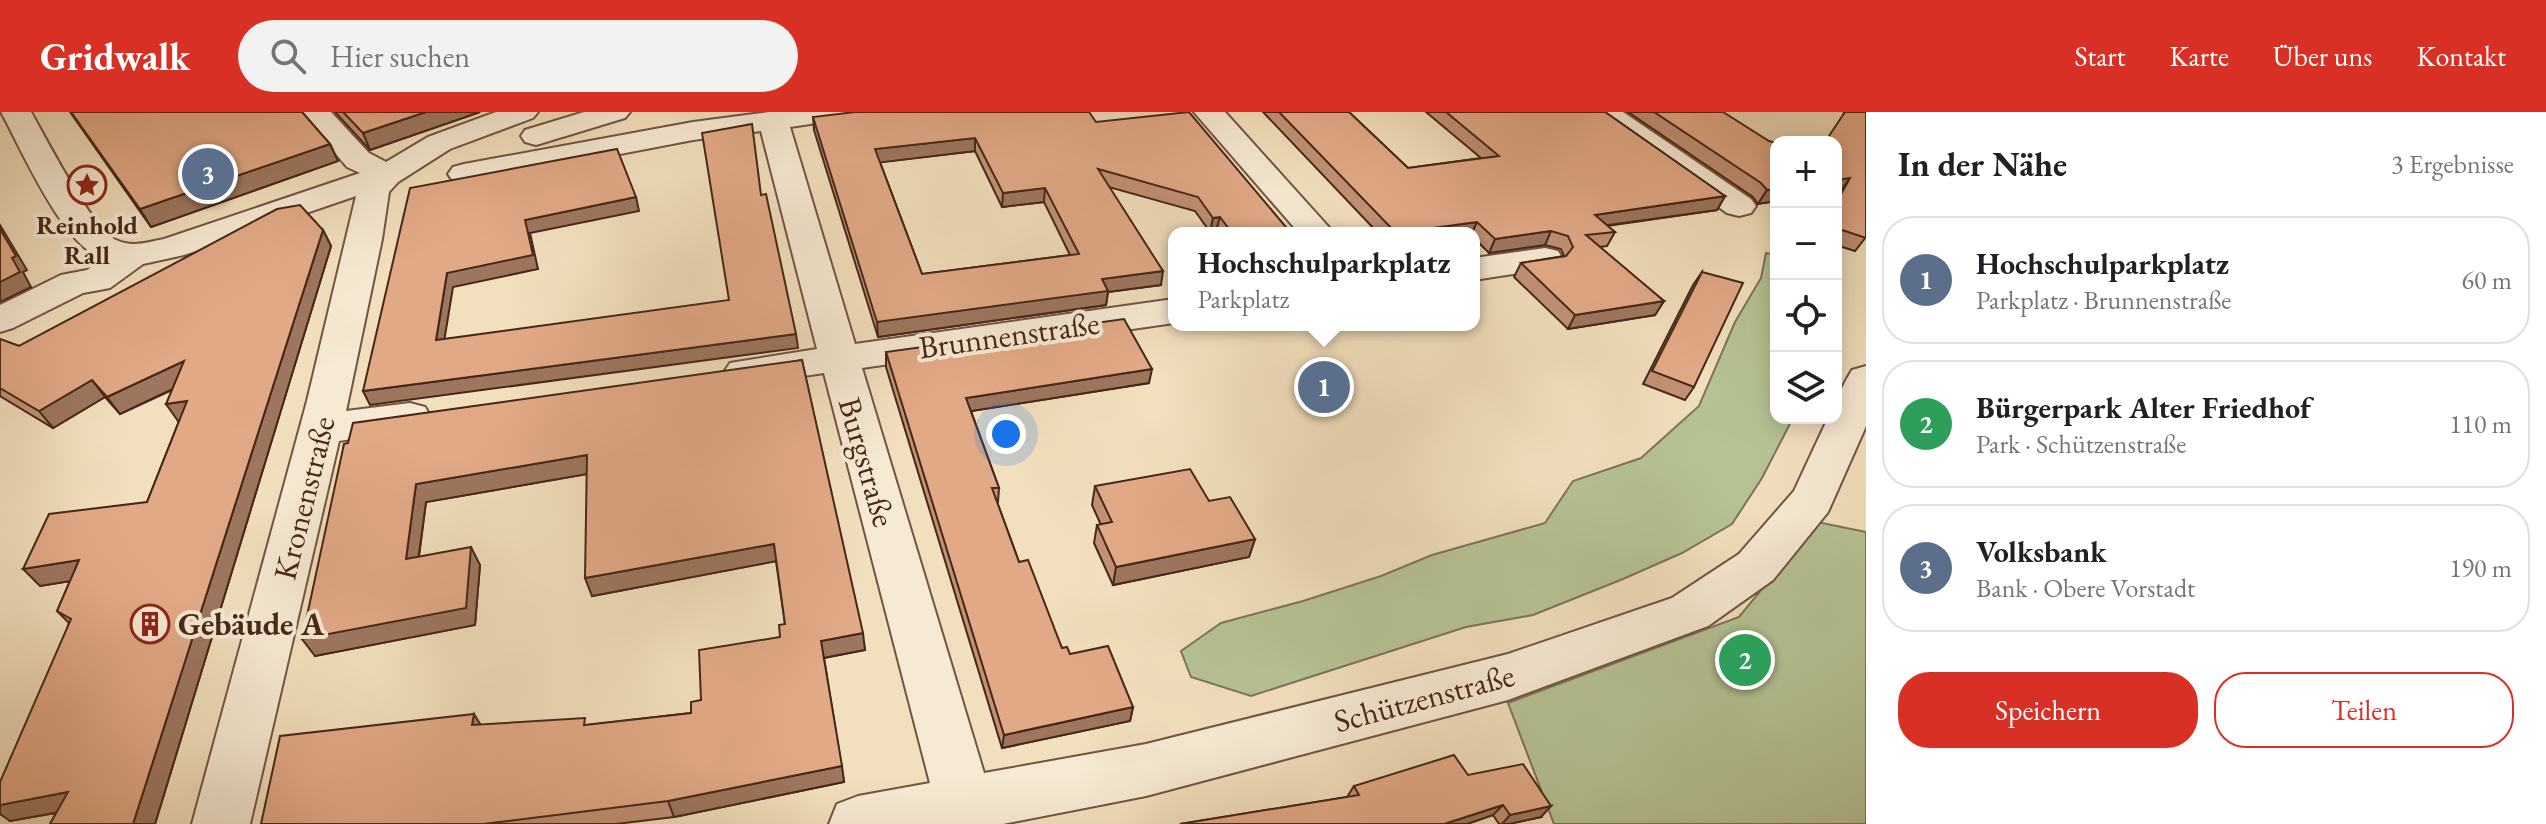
<!DOCTYPE html>
<html lang="de">
<head>
<meta charset="utf-8">
<style>
	body { margin:0; font-family:"EB Garamond",serif; background:#f2f2f2; color:#202124 }
	.controls { position:absolute; right:24px; top:24px; display:grid; overflow:hidden; border-radius:16px; box-shadow:0 4px 20px #0003 }
	.controls button { width:72px; height:72px; display:grid; place-items:center; padding:0; border:0; border-bottom:2px solid #e0e0e0; background:#fff; color:#202124; font:40px sans-serif }
	.you { position:absolute; left:1006px; top:322px; width:28px; height:28px; margin:-20px; border:6px solid #fff; border-radius:50%; background:#1a73e8; box-shadow:0 0 0 12px #1a73e833 }
	.badge { display:grid; place-items:center; width:52px; height:52px; border-radius:50%; background:#d93025; color:#fff; font-size:26px; font-weight:700 }
	.pin { position:absolute; translate:-50% -50%; border:4px solid #fff; box-shadow:0 2px 8px #0006 }
	.popup { position:absolute; left:1168px; top:115px; width:312px; height:104px; box-sizing:border-box; display:grid; place-content:center; border-radius:16px; background:#fff; filter:drop-shadow(0 2px 6px #0005); font-size:26px; white-space:nowrap; color:#757577 }
	.popup b { font-size:30px; color:#202124 }
	.popup::after { content:''; position:absolute; left:50%; top:100%; margin-left:-16px; border:16px solid transparent; border-top-color:#fff }
	.list { margin:0; padding:0; list-style:none }
	h2 { display:flex; justify-content:space-between; align-items:center; height:104px; margin:0; padding:0 32px; font-size:34px }
	h2 small { font-size:26px; font-weight:400; color:#757577 }
	.list li { display:grid; grid-template-columns:52px 1fr auto; gap:24px; align-items:center; box-sizing:border-box; height:128px; margin:0 16px 16px; padding:0 16px; border:2px solid #e0e0e0; border-radius:32px }
	.list b { display:block; font-size:30px; white-space:nowrap }
	.list p { margin:0; font-size:26px; white-space:nowrap; color:#757577 }
	.list em { font-size:26px; font-style:normal; color:#757577 }
	.actions { display:flex; gap:16px; padding:24px 32px }
	.actions a { flex:1; padding:18px 0; border:2px solid #d93025; border-radius:32px; text-align:center; font-size:28px; color:#d93025 }
	.actions .main { background:#d93025; color:#fff }
	.icon { flex:none; width:44px; height:44px; fill:none; stroke:currentColor; stroke-width:2; stroke-linecap:round; stroke-linejoin:round }
	.map { position:relative; flex:none; width:1866px; height:712px; overflow:hidden }
	header { display:flex; align-items:center; gap:48px; box-sizing:border-box; height:112px; padding:0 40px; background:#d93025; color:#fff }
	header strong { font-size:38px }
	nav { display:flex; gap:44px; margin-inline-start:auto; font-size:28px }
	.search { width:560px; height:72px; background:#f2f2f2; display:flex; align-items:center; gap:20px; box-sizing:border-box; padding:0 28px; border-radius:44px; color:#757577; font-size:30px }
	main { display:flex }
	aside { flex:1; background:#fff }
	.map>svg:first-child { display:block }
	.green { fill:#b6c395; stroke:#7e7558; stroke-width:2 }
	.lines { fill:none; stroke-linecap:round; stroke-linejoin:round }
	.minor-casing { stroke:#715543; stroke-width:4 }
	.minor { fill:#f7ead4; fill-rule:evenodd }
	.wall { fill:#c29174; stroke:#46271a; stroke-width:2; fill-rule:evenodd }
	.shaded-wall { fill:#9e765e; stroke:#46271a; stroke-width:2 }
	.building { fill:#e2a987; stroke:#46271a; stroke-width:2; fill-rule:evenodd }
	.labels { text-anchor:middle; stroke-width:8; stroke-linejoin:round; paint-order:stroke }
	.far-poi-label { font-size:26px; font-weight:bold; fill:#46271a; stroke:#f7ead4 }
	.street-label { font-size:32px; fill:#46271a; stroke:#f7ead4 }
	.poi-label { font-size:32px; font-weight:bold; fill:#46271a; stroke:#f7ead4; text-anchor:start }
</style>
</head>
<body>
<header>
<strong>Gridwalk</strong>
<div class="search"><svg class="icon" aria-label="search" viewBox="0 0 24 24"><circle cx="10" cy="10" r="6"/><path d="M15 15l6 6"/></svg>Hier suchen</div>
<nav><a>Start</a><a>Karte</a><a>Über uns</a><a>Kontakt</a></nav>
</header>
<main>
<div class="map">
<svg width="1866" height="712" viewBox="0 0 1866 712">
	<rect width="100%" height="100%" fill="#f2dfbd"/>
	<filter id="stains"><feTurbulence type="fractalNoise" baseFrequency=".0025" numOctaves="4"/><feColorMatrix values="0 0 0 0 .2 0 0 0 0 .09 0 0 0 0 .02 0 0 0 .5 -.17"/></filter>
	<radialGradient id="worn" r=".72"><stop offset=".6" stop-color="#630" stop-opacity="0"/><stop offset="1" stop-color="#630" stop-opacity=".3"/></radialGradient>
	<g class="green">
		<polygon points="1766,141 1776,143 1776,306 1793,306 1762,366 1732,412 1682,441 1623,467 1533,503 1466,515 1251,584 1191,565 1181,539 1221,511 1303,489 1381,464 1432,443 1545,411 1573,369 1641,346 1699,294 1735,210 1761,166"/>
		<polygon points="1817,410 1866,420 1866,712 1554,712 1508,591 1739,505"/>
	</g>
	<g class="lines">
		<defs>
			<g id="minor">
				<path d="M1,0H31C46,26 92,117 116,128C132,136 148,130 164,127L360,61L347,55L300,0H331L369,41L386,50L428,25L496,0H538L533,6L450,37L398,70L389,80L382,127L346,299L410,291L425,295L431,305L425,315L339,329L250,712H192L307,289L356,84L184,143L143,152L110,176L83,181L13,216L0,220V193L61,163L87,158L104,147C63,135 22,38 1,0Z"/>
				<polygon points="584,0 630,0 625,6 536,33 525,30 521,24 525,18"/>
				<path d="M769,0H856L851,6L790,15L855,232L1174,187V211L862,256L984,661L1146,632L1508,542L1672,486L1739,442L1794,379L1828,306H1836C1836,287 1842,274 1852,258L1866,254V314L1828,400L1773,468L1708,514L1508,588L1146,684L1003,712H829L837,692L858,684L930,671L824,261L744,273L730,269L724,260L730,251L817,237L761,19L693,28L464,72L453,69L448,62L453,55L464,52L693,10Z"/>
				<polygon points="1194,0 1225,0 1334,121 1299,121"/>
				<polygon points="1589,0 1623,0 1751,87 1756,94 1751,101 1739,104 1727,101 1594,6"/>
				<polygon points="1545,136 1558,139 1563,147 1558,155 1474,168 1474,146"/>
			</g>
		</defs>
		<use href="#minor" class="minor-casing"/>
		<use href="#minor" class="minor"/>
	</g>
	<g class="wall">
		<polygon points="70,0 302,0 330,32 338,49 151,115"/>
		<polygon points="335,0 480,0 370,38"/>
		<polygon points="1263,0 1349,0 1408,56 1481,46 1426,0 1605,0 1725,84 1717,98 1607,114 1615,120 1607,134 1599,135 1664,189 1655,203 1568,217 1514,165 1521,151 1564,144 1561,137 1545,133 1489,141 1474,126 1474,121 1378,121"/>
		<polygon points="1628,0 1723,0 1776,89 1758,92 1753,85"/>
		<polygon points="1844,0 1866,125 1855,139 1836,133 1836,87 1840,80 1836,80 1836,30"/>
		<path d="M813,5L1096,10L1291,121H1218L1216,119L1210,120L1195,99L1109,75L1161,173L1108,180L1106,193L878,225L814,18ZM975,39L1002,95L1044,90L1070,143L922,162L880,50Z"/>
		<polygon points="323,118 331,134 155,712 50,712 56,701 10,709 69,511 57,499 70,469 40,474 147,390 179,309 178,309 172,278 120,302 105,285 53,316 0,284 0,227 19,234"/>
		<polygon points="1702,160 1694,275 1685,288 1643,272 1693,173"/>
		<polygon points="886,240 1149,271 971,299 999,376 998,390 997,390 1019,450 1062,536 1133,595 1130,609 1002,636 886,255"/>
		<polygon points="802,248 865,538 824,546 844,670 674,705 616,712 261,712 480,613 588,613 691,601 701,588 780,525 785,512 776,449 592,484 587,362 426,390 419,445 480,453 475,513 315,544 344,332"/>
		<polygon points="1095,374 1209,389 1255,427 1249,445 1113,473 1094,431 1097,413 1101,413 1092,393"/>
		<polygon points="1468,663 1541,705 1509,712 1499,712 1493,703 1467,712 1180,712 1347,685 1354,674"/>
	</g>
	<g class="shaded-wall">
		<polygon points="426,0 480,0 370,38 363,21"/>
		<polygon points="975,26 975,39 876,51 875,37"/>
		<polygon points="330,32 338,49 151,115 140,97"/>
		<polygon points="1850,66 1840,80 1836,80 1836,68"/>
		<polygon points="1045,76 1044,90 1002,95 1003,81"/>
		<polygon points="1776,77 1776,89 1758,92 1767,78"/>
		<polygon points="1725,84 1717,98 1587,116 1595,103"/>
		<polygon points="636,85 639,99 530,121 538,157 453,175 442,242 436,228 447,161 525,108"/>
		<polygon points="1220,105 1216,119 1210,120 1213,106"/>
		<polygon points="1477,110 1472,121 1396,121"/>
		<polygon points="0,113 27,158 23,160 31,175 0,190 0,170 12,146 0,117"/>
		<polygon points="323,118 331,134 155,712 133,712"/>
		<polygon points="1551,119 1545,133 1489,141 1495,127"/>
		<polygon points="1163,159 1161,173 1108,180 1106,193 878,225 877,210 1102,167"/>
		<polygon points="1664,189 1655,203 1568,217 1575,203"/>
		<polygon points="796,222 798,236 370,293 363,279"/>
		<polygon points="184,249 196,266 120,302 107,285"/>
		<polygon points="1152,257 1149,271 965,300 966,286"/>
		<polygon points="92,268 105,285 53,316 39,299"/>
		<polygon points="187,289 199,306 178,309 166,292"/>
		<polygon points="587,343 593,361 426,390 416,464 406,447 416,372"/>
		<polygon points="1255,427 1249,445 1113,473 1116,455"/>
		<polygon points="774,432 777,449 592,484 585,466"/>
		<polygon points="471,435 480,453 475,513 315,544 302,527"/>
		<polygon points="79,448 95,465 40,474 23,457"/>
		<polygon points="863,521 865,538 823,546 821,529"/>
		<polygon points="1133,595 1130,609 1002,636 1004,623"/>
		<polygon points="474,602 484,618 472,613"/>
		<polygon points="842,654 844,670 674,705 668,689"/>
		<polygon points="68,680 87,695 10,709 0,702 0,693"/>
		<polygon points="1503,693 1493,703 1467,712 1444,712"/>
		<polygon points="1551,694 1541,705 1509,712 1502,712 1510,703"/>
	</g>
	<g class="building">
		<polygon points="71,0 302,0 330,32 140,97"/>
		<polygon points="343,0 426,0 363,21"/>
		<path d="M855,0H1089L1096,10L1189,0L1291,121H1232L1220,105L1213,106L1198,85L1098,57L1163,159L1102,167L1108,179L877,210L813,5ZM975,26L1003,81L1045,76L1079,142L922,162L875,37Z"/>
		<polygon points="1279,0 1349,0 1408,56 1499,44 1446,0 1605,0 1725,84 1595,103 1615,120 1586,123 1664,189 1575,203 1521,151 1566,144 1573,135 1568,124 1551,119 1495,127 1477,110 1396,121"/>
		<polygon points="1654,0 1723,0 1769,29 1776,31 1776,77 1767,78 1761,71"/>
		<polygon points="1845,0 1866,0 1866,126 1836,116 1836,91 1850,66 1836,68 1836,30 1825,30"/>
		<polygon points="752,12 761,83 766,82 796,222 363,279 410,76 617,37 636,85 525,108 533,143 447,161 436,228 729,188 702,21"/>
		<polygon points="300,93 323,118 133,712 50,712 68,680 0,693 0,670 71,507 57,499 79,448 23,457 49,402 147,390 187,289 166,292 184,249 107,285 92,268 39,299 0,276 0,227 19,234 277,97"/>
		<polygon points="0,117 16,144 12,146 20,160 0,170"/>
		<polygon points="1702,160 1743,171 1694,275 1652,259"/>
		<polygon points="1124,207 1152,257 966,286 999,376 992,376 1019,450 1028,448 1062,536 1067,535 1070,542 1108,534 1133,595 1004,623 886,240"/>
		<polygon points="802,248 863,521 821,529 842,654 668,689 483,712 261,712 280,624 474,602 472,613 585,606 584,613 691,601 691,590 701,588 699,538 780,525 779,513 785,512 774,432 585,466 587,343 416,372 406,447 471,435 466,496 302,527 344,332 348,331 353,311"/>
		<polygon points="1190,357 1209,389 1230,385 1255,427 1116,455 1097,413 1112,410 1095,374"/>
		<polygon points="1454,643 1468,663 1523,652 1551,694 1510,703 1503,693 1444,712 1180,712 1359,683 1354,674"/>
	</g>
	<defs>
		<symbol id="sight-ring" viewBox="-11 -11 22 22"><circle r="9.5" fill="#f7ead4" stroke="#8f2418" stroke-width="1.5"/><path d="M0-6L1.8-2.2L6-1.7L2.9 1.2L3.7 5.4L0 3.3L-3.7 5.4L-2.9 1.2L-6-1.7L-1.8-2.2Z" fill="#8f2418"/></symbol>
		<symbol id="building-ring" viewBox="-11 -11 22 22"><circle r="9.5" fill="#f7ead4" stroke="#8f2418" stroke-width="1.5"/><path d="M-4-6H4V6H1V3H-1V6H-4ZM-2.5-4.3h1.7v1.8h-1.7ZM.8-4.3h1.7v1.8H.8ZM-2.5-1h1.7V.8h-1.7ZM.8-1h1.7V.8H.8Z" fill="#8f2418"/></symbol>
	</defs>
	<g fill-rule="evenodd">
		<use href="#sight-ring" x="65" y="51" width="44" height="44"/>
		<use href="#building-ring" x="128" y="490" width="44" height="44"/>
	</g>
	<g class="labels">
		<g class="far-poi-label">
			<text x="87" y="122">Reinhold<tspan x="87" dy="30">Rall</tspan></text>
		</g>
		<g class="street-label">
			<text transform="translate(1009 223) rotate(-8)" y="11">Brunnenstraße</text>
			<text transform="translate(867 350) rotate(74)" y="11">Burgstraße</text>
			<text transform="translate(304 386) rotate(-76)" y="11">Kronenstraße</text>
			<text transform="translate(1424 586) rotate(-15)" y="11">Schützenstraße</text>
		</g>
		<g class="poi-label">
			<text x="178" y="523">Gebäude A</text>
		</g>
	</g>
	<rect width="100%" height="100%" filter="url(#stains)"/>
	<rect width="100%" height="100%" fill="url(#worn)"/>
</svg>
<div class="controls">
<button>+</button>
<button>−</button>
<button><svg class="icon" aria-label="locate" viewBox="0 0 24 24"><circle cx="12" cy="12" r="6"/><path d="M12 2v4M12 18v4M2 12h4M18 12h4"/></svg></button>
<button><svg class="icon" aria-label="layers" viewBox="0 0 24 24"><path d="M12 4l9 5-9 5-9-5zM3 14l9 5 9-5"/></svg></button>
</div>
<div class="you"></div>
<div class="pin badge" style="left:1324px;top:275px;background:#5c6f8a">1</div>
<div class="popup"><b>Hochschulparkplatz</b>Parkplatz</div>
<div class="pin badge" style="left:1745px;top:548px;background:#2e9e5b">2</div>
<div class="pin badge" style="left:208px;top:62px;background:#5c6f8a">3</div>
</div>
<aside>
<h2>In der Nähe<small>3 Ergebnisse</small></h2>
<ul class="list">
<li><span class="badge" style="background:#5c6f8a">1</span><div><b>Hochschulparkplatz</b><p>Parkplatz · Brunnenstraße</p></div><em>60 m</em></li>
<li><span class="badge" style="background:#2e9e5b">2</span><div><b>Bürgerpark Alter Friedhof</b><p>Park · Schützenstraße</p></div><em>110 m</em></li>
<li><span class="badge" style="background:#5c6f8a">3</span><div><b>Volksbank</b><p>Bank · Obere Vorstadt</p></div><em>190 m</em></li>
</ul>
<div class="actions"><a class="main">Speichern</a><a>Teilen</a></div>
</aside>
</main>
</body>
</html>
